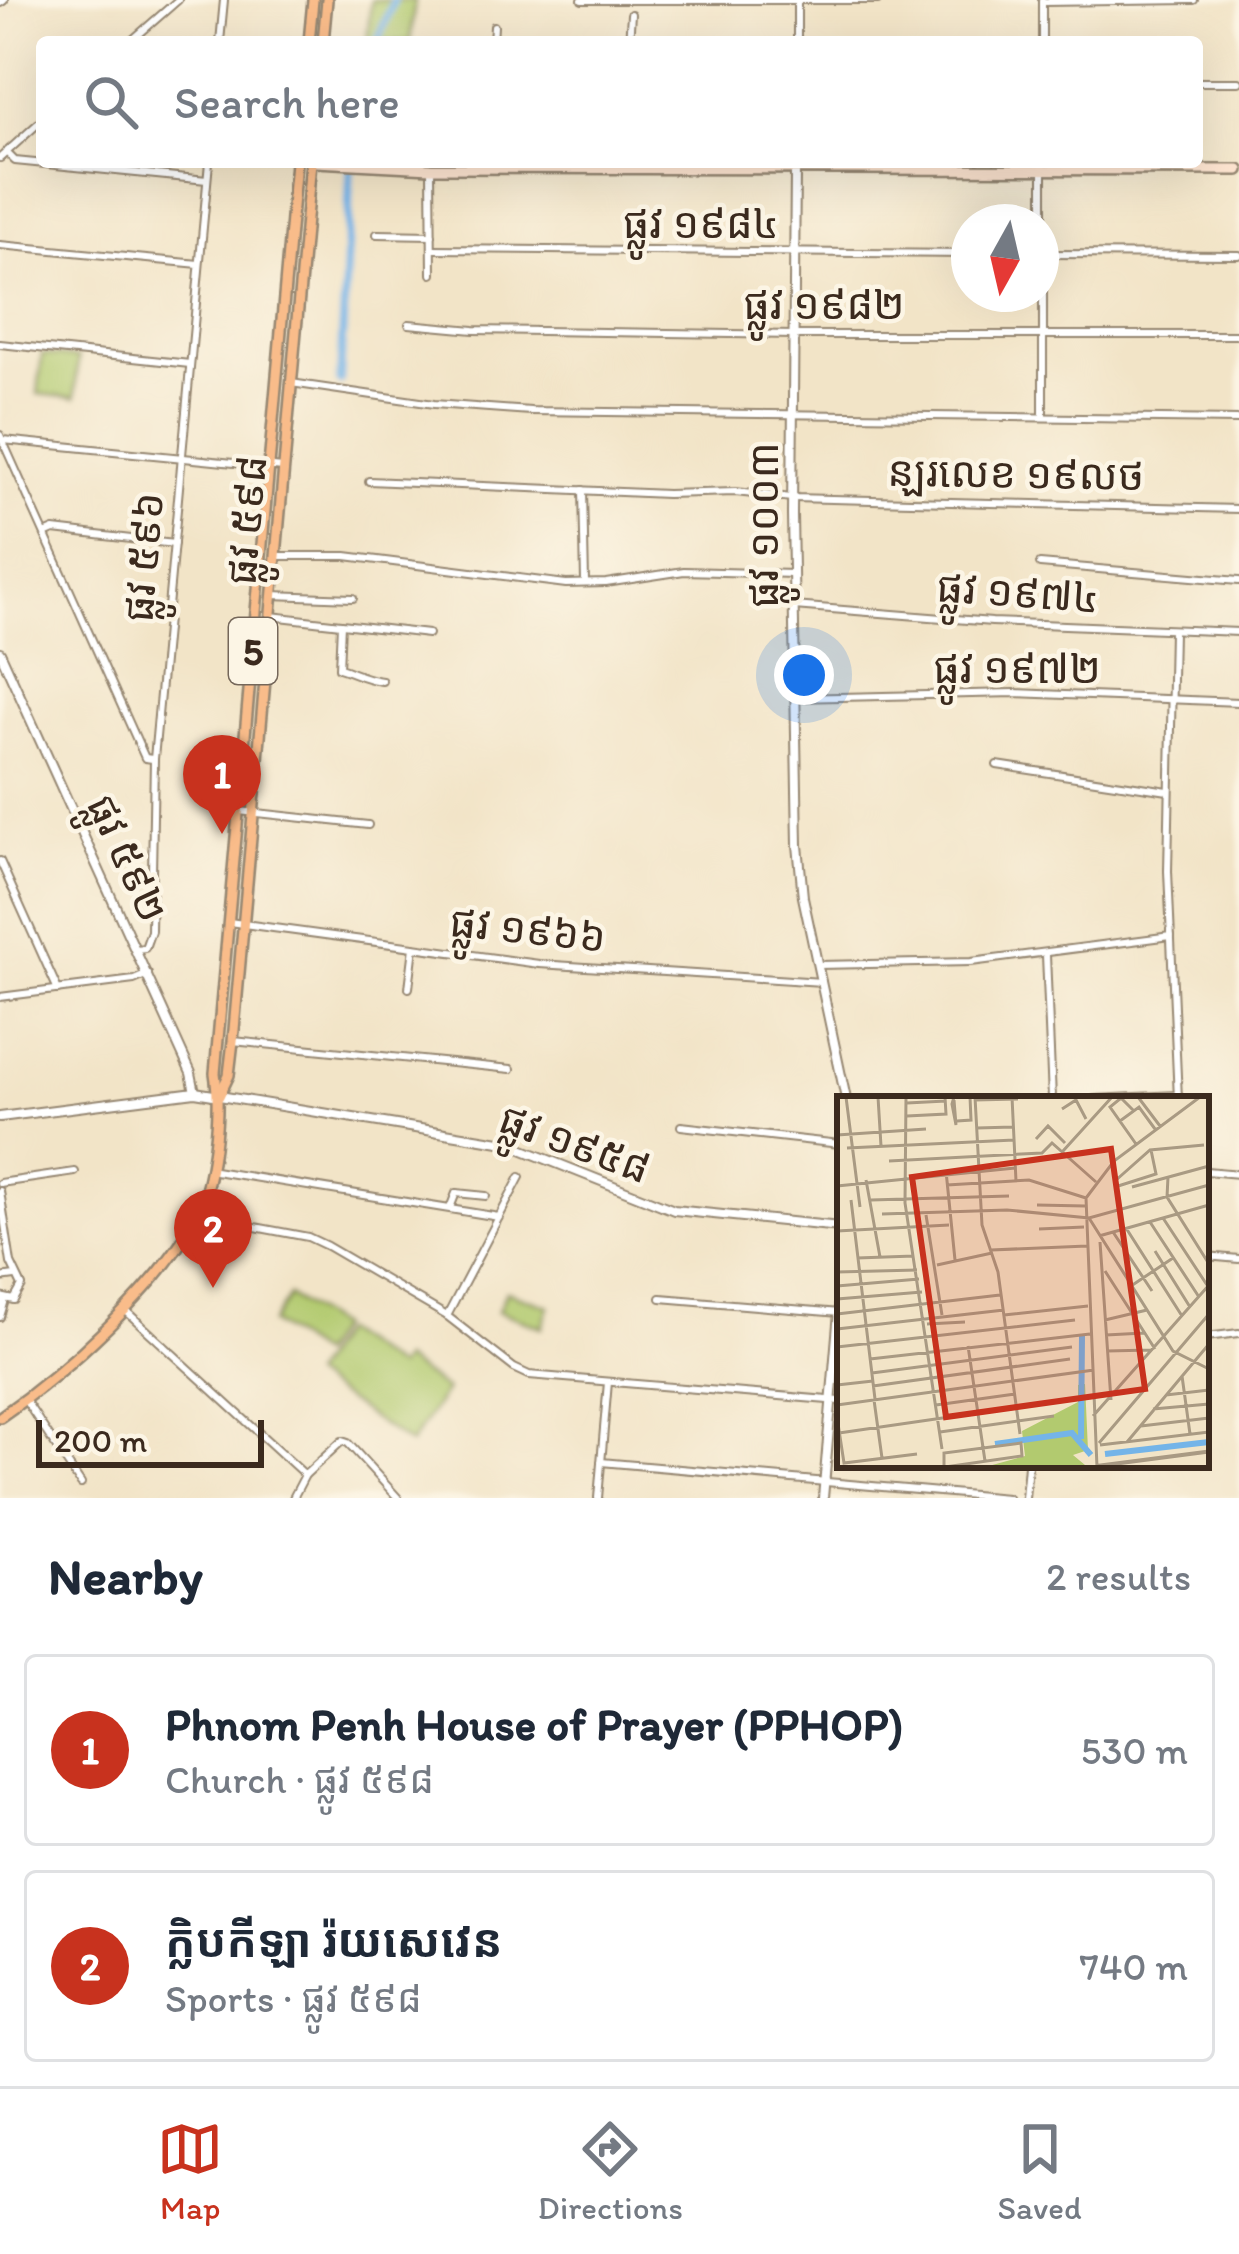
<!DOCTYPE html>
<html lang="en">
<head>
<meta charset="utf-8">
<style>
	body { margin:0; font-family:Itim,"Noto Sans Khmer",sans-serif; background:#f6f6f7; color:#1f2937 }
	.compass { position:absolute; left:951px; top:204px; width:108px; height:108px; border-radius:50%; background:#fff; box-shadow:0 12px 48px #0002; rotate:188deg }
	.scale { position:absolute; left:36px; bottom:30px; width:228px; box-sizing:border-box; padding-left:12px; border:6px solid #3b2a1e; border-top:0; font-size:33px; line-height:42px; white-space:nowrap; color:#3b2a1e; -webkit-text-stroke:9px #fcf5e5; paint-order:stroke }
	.you { position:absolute; left:804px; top:675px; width:42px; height:42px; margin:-30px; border:9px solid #fff; border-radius:50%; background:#1a73e8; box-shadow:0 0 0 18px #1a73e833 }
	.badge { display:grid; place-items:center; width:78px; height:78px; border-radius:50%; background:#c8321e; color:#fff; font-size:39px; font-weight:700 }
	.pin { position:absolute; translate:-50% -99px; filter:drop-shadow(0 3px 6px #0008) }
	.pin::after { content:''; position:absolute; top:63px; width:42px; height:36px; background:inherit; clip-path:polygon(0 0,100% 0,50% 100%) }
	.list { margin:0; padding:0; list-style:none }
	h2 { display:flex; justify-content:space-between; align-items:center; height:156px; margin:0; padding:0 48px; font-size:51px }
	h2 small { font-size:39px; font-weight:400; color:#747a83 }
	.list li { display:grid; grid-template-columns:78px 1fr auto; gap:36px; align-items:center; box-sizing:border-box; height:192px; margin:0 24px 24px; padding:0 24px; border:3px solid #e0e1e3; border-radius:12px }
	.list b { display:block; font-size:45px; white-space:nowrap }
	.list p { margin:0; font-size:39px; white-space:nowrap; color:#747a83 }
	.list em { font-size:39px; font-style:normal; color:#747a83 }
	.icon { flex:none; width:66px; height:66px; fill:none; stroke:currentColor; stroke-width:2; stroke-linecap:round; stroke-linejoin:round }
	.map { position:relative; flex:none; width:1239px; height:1498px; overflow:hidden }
	.search { position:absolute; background:#fff; box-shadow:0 12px 48px #0002; left:36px; right:36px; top:36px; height:132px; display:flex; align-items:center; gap:30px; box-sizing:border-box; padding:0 42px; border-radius:12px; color:#747a83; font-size:45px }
	.sheet { height:588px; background:#fff }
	nav { display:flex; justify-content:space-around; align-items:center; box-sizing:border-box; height:168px; border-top:3px solid #e0e1e3; background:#fff; font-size:33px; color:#747a83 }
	nav a { display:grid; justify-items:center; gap:6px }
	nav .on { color:#c8321e }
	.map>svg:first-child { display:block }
	.green { fill:#b2ca6f; stroke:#767a46; stroke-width:3 }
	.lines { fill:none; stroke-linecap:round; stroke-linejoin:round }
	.canal { stroke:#74b4e8; stroke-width:8 }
	.minor-casing { stroke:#968772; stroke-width:10 }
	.tertiary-casing { stroke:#968772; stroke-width:12 }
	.secondary-casing { stroke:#968772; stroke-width:14 }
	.primary-casing { stroke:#968772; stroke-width:14 }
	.minor { stroke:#fff; stroke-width:6 }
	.tertiary { stroke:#fff; stroke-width:8 }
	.secondary { stroke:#fde4d0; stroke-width:9 }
	.primary { stroke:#f9bc8a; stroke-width:9 }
	.labels { text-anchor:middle; stroke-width:9; stroke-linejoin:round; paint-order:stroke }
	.shield { fill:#fcf5e5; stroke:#75675a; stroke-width:3 }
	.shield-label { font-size:39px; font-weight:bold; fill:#3b2a1e }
	.street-label { font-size:42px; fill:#3b2a1e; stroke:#fcf5e5 }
	.inset-river { fill:none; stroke:#74b4e8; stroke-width:6 }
	.inset-road { fill:none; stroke:#a99a83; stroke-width:3 }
	.view { fill:#c8321e; fill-opacity:0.15; stroke:#c8321e; stroke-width:6 }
	.inset-edge { fill:none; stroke:#3b2a1e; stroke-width:6 }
</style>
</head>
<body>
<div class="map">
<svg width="1239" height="1498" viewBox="0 0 1239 1498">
	<rect width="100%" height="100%" fill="#fcf5e5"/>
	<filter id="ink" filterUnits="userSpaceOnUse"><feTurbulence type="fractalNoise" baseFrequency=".00833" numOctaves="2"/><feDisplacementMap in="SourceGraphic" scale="24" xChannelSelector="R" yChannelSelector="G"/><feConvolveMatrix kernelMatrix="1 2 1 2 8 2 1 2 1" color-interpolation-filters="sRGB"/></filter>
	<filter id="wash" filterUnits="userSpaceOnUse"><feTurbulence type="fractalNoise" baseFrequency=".004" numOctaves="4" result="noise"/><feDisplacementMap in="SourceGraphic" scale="48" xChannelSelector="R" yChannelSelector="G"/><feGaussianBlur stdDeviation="2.7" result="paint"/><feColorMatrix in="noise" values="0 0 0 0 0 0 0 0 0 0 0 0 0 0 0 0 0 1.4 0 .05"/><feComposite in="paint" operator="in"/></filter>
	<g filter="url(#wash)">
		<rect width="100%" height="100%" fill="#f2e4c7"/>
		<g class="green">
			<polygon points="371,0 415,0 410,42 367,42"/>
			<polygon points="42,354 78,358 75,398 38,394"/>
			<polygon points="506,1291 549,1306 542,1327 498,1311"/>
			<polygon points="289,1296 337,1327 319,1355 271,1323"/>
			<polygon points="340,1331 396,1368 402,1360 446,1390 410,1444 310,1376"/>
		</g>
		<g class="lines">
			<g class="canal">
				<polyline points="377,42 394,0"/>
				<polyline points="340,381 351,162"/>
			</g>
		</g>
	</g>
	<g filter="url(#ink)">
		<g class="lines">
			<defs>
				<g id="minor">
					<polyline points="582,0 878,0"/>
					<polyline points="1042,0 1042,42"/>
					<polyline points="1042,2 1194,0"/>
					<polyline points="130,42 178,0"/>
					<polyline points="220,42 224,0"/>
					<polyline points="493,42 494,26"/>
					<polyline points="629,42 631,14"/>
					<polyline points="797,42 797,0"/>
					<polyline points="1197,82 1239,82"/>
					<polyline points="6,152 15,161 207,180"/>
					<polyline points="0,158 42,120"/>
					<polyline points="1043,162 1043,416"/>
					<polyline points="431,168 432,274"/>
					<polyline points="377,234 432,235"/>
					<polyline points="0,245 199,264"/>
					<polyline points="432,249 969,254"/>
					<polyline points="1045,254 1239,255"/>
					<polyline points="409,324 474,330 794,335 1239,335"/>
					<polyline points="0,344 190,364"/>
					<polyline points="291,383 434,404 531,411 1239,420"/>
					<polyline points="0,435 145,758 153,759"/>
					<polyline points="3,440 283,468"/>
					<polyline points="369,481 667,494 735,492 792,498 1239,509"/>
					<polyline points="583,490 585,582"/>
					<polyline points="47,533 54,530 174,544"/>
					<polyline points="276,556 346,556 566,584 606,583 684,571 794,574"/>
					<polyline points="1040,564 1239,581"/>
					<polyline points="272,595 353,598"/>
					<polyline points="794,606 992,622 1239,632"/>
					<path d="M271,616L341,624L339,668C356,673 364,679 382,681"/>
					<polyline points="342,624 428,634"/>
					<polyline points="1173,631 1168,871 1178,1099"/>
					<polyline points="795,698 1015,693 1239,702"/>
					<polyline points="997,765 1168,791"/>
					<polyline points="239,811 368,825"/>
					<polyline points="0,861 58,990"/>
					<polyline points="229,922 539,964 822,982"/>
					<polyline points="136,949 145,948 151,931 154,759 209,162"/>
					<polyline points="1046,955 1052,1099"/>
					<polyline points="818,965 971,962 1171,936"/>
					<polyline points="409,988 414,947"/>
					<polyline points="0,997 134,980 148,974"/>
					<polyline points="233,1041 511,1069"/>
					<polyline points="1094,1099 1178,1095"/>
					<polyline points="681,1126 840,1144"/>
					<polyline points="209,1170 499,1217"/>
					<polyline points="1206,1171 1239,1174"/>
					<polyline points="0,1183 75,1172"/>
					<polyline points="0,1191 11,1263 22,1286 14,1300 0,1297"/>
					<polyline points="450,1208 456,1193 486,1196"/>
					<polyline points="197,1216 308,1237 327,1246 447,1316 514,1368 529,1375 840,1401"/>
					<polyline points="1206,1256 1239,1259"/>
					<polyline points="0,1278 15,1276"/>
					<polyline points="661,1298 840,1313"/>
					<polyline points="126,1311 305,1475"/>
					<polyline points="447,1316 520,1177"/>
					<polyline points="0,1317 5,1300"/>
					<polyline points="1206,1337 1239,1333"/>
					<polyline points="25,1400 81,1484"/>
					<polyline points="601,1462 1007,1498"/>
					<polyline points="293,1498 305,1475 342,1441 348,1443 398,1498"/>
					<polyline points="598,1498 608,1382"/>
					<polyline points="1025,1498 1028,1465"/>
				</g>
				<g id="tertiary">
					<polyline points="0,2 3,0"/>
					<polyline points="795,169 792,515 798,845 803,897 846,1099"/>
					<polyline points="0,652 191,1073 195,1092"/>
					<polyline points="0,1117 195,1092 506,1143 674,1210 840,1227"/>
					<polyline points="823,1498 840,1300"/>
				</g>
				<polyline id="secondary" points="316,162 431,168 1239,170"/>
				<g id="primary">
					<polyline points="309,42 313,0"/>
					<polyline points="323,42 327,0"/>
					<polyline points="219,1096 229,1075 233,1041 311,162"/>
					<path d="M0,1417C64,1373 159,1287 195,1219C213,1185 221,1111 215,1073L296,162"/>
				</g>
			</defs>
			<use href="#minor" class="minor-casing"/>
			<use href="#tertiary" class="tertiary-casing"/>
			<use href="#secondary" class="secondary-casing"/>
			<use href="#primary" class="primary-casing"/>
			<use href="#minor" class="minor"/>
			<use href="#tertiary" class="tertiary"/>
			<use href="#secondary" class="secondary"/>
			<use href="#primary" class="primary"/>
		</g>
	</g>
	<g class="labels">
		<rect class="shield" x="229" y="618" width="48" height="66" rx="9"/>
		<g class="shield-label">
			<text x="253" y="665">5</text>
		</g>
		<g class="street-label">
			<text x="701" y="238">ផ្លូវ ១៩៨៤</text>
			<text x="824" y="319">ផ្លូវ ១៩៨២</text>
			<text transform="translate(1016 473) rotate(1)" y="15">ន្ឡរលេខ ១៩លថ</text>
			<text transform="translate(246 520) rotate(-85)" y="15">ផ្លូវ ៥៩៨</text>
			<text transform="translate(763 525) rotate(-90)" y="15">ផ្លូវ ១០០៣</text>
			<text transform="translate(143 557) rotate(-85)" y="15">ផ្លូវ ៥៩៦</text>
			<text transform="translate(1018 592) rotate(4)" y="15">ផ្លូវ ១៩៧៤</text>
			<text x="1017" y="683">ផ្លូវ ១៩៧២</text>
			<text transform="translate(128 858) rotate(65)" y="15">ផ្លូវ ៥៩២</text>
			<text transform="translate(528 929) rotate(6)" y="15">ផ្លូវ ១៩៦៦</text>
			<text transform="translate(575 1143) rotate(20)" y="15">ផ្លូវ ១៩៥៨</text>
		</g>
	</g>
	<g transform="translate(837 1096)">
		<rect width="372" height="372" fill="#f2e4c7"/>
		<path d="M248,288L251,354L236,359L248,369L148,371L188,360L185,335L241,306V289Z" fill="#b2ca6f"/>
		<path class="inset-river" d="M244,343L245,240M158,348L235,337L254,359M268,358L372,346"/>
		<path class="inset-road" d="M9,1L23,111M41,1L44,50M69,1L68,107L105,353M117,1L115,8L119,29L117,4M138,1L145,129L161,176L183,338M175,1L179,85M301,1L323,30M138,4L181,3M70,7L109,5M225,13L239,4L249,23M297,15L284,2L273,11L299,48M70,20L109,18L108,1M120,25L134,24L133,1M283,25L302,11L318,33M140,32L176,31M0,39L89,33M199,43L211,30L228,47M10,52L177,44M226,55L275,1M52,65L205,57L215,47L259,86M109,75L118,164M331,81L330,101L372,168M29,84L43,161M278,85L313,54L367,49M110,89L192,84L249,102M0,90L178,72M278,91L319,78L314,54M295,91L372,70M14,104L38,303M34,104L172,100M200,109L248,110M45,118L170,114L252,122L372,89M89,119L105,219M252,122L336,255L372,273M326,122L370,189M313,126L362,201M289,132L345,220M202,133L247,131M0,135L112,129M276,136L315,195M262,140L372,109M263,146L274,304M154,154L250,150M318,155L353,211M20,162L77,160M100,169L155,157M268,175L318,253M0,176L80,174M0,190L82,183M294,190L336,162M0,203L85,196M0,218L163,199M167,219L251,210M268,224L310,214M90,228L128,226M0,233L167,214M269,239L307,237M131,250L148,365M0,251L238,224M270,255L314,254M33,263L253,238M35,277L235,251M345,280L353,338M0,289L36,285M36,290L233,263M329,299L372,294M37,304L45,362M0,309L257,274M99,309L178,298M316,313L372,308M159,314L226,305M256,320L372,189M0,321L7,367L80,358M304,330L372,322M103,336L217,320M2,337L140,317M290,346L372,248M262,347L372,218M263,349L372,336M92,371H108L185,360L184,347L107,357V371M248,371L372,355M257,371L372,356M260,371L249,102L277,65L363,1"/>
		<path class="view" d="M274,53L308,293L109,321L75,81Z"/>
		<rect width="372" height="372" class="inset-edge"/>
	</g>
</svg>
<svg class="compass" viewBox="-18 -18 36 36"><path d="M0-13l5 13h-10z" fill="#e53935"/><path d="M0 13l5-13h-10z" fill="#747a83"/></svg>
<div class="scale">200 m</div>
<div class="you"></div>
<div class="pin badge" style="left:222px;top:834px">1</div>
<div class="pin badge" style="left:213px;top:1288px">2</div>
<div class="search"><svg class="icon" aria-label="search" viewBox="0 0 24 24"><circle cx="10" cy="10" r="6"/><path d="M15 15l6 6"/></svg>Search here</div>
</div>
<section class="sheet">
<h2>Nearby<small>2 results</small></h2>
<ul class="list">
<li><span class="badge">1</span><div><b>Phnom Penh House of Prayer (PPHOP)</b><p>Church · ផ្លូវ ៥៩៨</p></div><em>530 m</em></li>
<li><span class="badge">2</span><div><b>ក្លិបកីឡា រ៉យសេវេន</b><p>Sports · ផ្លូវ ៥៩៨</p></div><em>740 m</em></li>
</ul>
</section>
<nav>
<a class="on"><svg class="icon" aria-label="map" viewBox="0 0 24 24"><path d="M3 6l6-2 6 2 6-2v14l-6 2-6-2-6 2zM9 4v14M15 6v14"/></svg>Map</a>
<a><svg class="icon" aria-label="directions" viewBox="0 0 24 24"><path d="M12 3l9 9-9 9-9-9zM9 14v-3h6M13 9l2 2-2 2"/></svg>Directions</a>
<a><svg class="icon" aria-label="saved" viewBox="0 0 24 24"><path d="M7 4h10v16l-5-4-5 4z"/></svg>Saved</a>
</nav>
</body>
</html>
